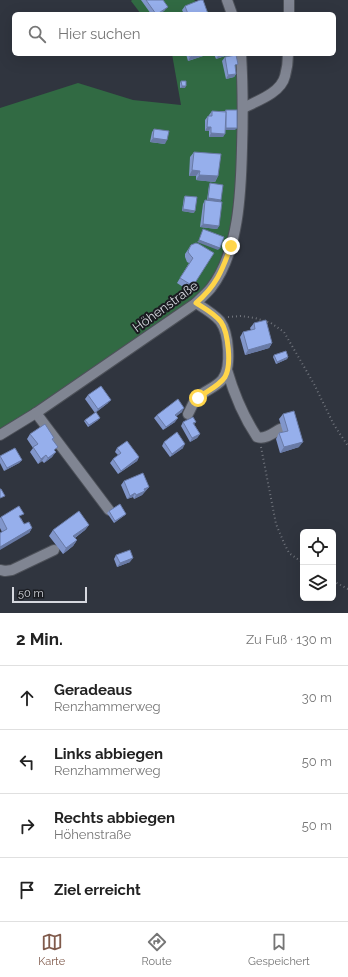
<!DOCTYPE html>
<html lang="de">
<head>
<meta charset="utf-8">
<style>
	body { margin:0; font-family:Raleway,sans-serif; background:#f6f6f6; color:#222 }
	.controls { position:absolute; right:12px; bottom:12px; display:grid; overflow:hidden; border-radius:6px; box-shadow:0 4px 16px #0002 }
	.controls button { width:36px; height:36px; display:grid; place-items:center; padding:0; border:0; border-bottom:1px solid #e0e0e0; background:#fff; color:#222; font:20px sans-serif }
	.scale { position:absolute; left:12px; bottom:10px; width:75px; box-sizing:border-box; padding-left:4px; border:2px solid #d6d8df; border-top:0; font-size:11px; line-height:14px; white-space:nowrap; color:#d6d8df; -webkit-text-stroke:3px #1a1c21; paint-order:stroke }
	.stop { position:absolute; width:12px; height:12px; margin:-9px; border:3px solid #ffd54a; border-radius:50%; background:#fff }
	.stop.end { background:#ffd54a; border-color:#fff; box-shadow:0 1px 4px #0008 }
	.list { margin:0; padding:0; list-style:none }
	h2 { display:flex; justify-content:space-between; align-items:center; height:52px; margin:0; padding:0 16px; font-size:17px }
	h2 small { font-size:13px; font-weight:400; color:#767676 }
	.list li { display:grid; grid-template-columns:26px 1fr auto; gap:12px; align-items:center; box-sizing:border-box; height:64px; padding:0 16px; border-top:1px solid #e0e0e0 }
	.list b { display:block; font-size:15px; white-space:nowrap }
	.list p { margin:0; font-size:13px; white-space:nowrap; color:#767676 }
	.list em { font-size:13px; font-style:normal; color:#767676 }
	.icon { flex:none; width:22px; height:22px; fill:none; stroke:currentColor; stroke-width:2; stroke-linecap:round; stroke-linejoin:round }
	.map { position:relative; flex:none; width:348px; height:613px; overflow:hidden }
	.search { position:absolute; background:#fff; box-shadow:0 4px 16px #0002; left:12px; right:12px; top:12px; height:44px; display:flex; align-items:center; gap:10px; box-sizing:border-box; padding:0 14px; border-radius:6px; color:#767676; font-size:15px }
	.sheet { height:308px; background:#fff }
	nav { display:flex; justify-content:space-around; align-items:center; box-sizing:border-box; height:56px; border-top:1px solid #e0e0e0; background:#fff; font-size:11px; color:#767676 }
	nav a { display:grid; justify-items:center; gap:2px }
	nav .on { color:#805b4c }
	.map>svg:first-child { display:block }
	.green { fill:#316a43 }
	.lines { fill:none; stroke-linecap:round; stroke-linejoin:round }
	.minor-casing { stroke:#4d5159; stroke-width:12 }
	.path { stroke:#70747c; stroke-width:2; stroke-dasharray:1 3; stroke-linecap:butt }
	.minor { stroke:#808592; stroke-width:10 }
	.wall { fill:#8196cb }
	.shaded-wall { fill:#697aa5 }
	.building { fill:#96afec; stroke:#697aa5 }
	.route { stroke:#ffd54a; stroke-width:5 }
	.labels { text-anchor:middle; stroke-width:4; stroke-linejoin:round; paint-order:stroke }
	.street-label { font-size:13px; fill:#d6d8df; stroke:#1a1c21 }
</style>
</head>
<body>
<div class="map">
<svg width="348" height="613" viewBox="0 0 348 613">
	<rect width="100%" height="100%" fill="#30353f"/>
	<g class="green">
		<polygon points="132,0 194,0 211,14 141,14 131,1"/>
		<polygon points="172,54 236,54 238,88 236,179 231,223 226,244 217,269 206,286 193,299 33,409 0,429 0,108 78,83 133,100 181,105"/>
	</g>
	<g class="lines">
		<defs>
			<g id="minor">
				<polyline points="227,0 232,14"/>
				<polyline points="289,14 289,0"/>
				<path d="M243,108C257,101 281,93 285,76C287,69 288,61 288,54"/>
				<path d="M227,370C234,394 243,416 257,437C265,440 273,433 280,429"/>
				<polyline points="36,413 109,510"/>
				<path d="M188,414C191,409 193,402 197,398C205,390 215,388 222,380C232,368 229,333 220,321C214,314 204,308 196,303"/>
				<path d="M0,435L36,413L196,303C201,298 206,294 211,288C239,252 241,192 242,148C243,116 243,86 241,54"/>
				<polyline points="0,570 5,571 12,570 54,550"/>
			</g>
		</defs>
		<use href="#minor" class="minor-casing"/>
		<g class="path">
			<polyline points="228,317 241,316 255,318 271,323 284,332 314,384 334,425 348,446"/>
			<polyline points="261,447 276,524 284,543 289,553 303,563"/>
			<polyline points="333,581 348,589"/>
		</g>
		<use href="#minor" class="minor"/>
	</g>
	<g class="wall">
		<polygon points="141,0 163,0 165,10 160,14 151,14"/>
		<polygon points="185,6 208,14 184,14 182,10"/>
		<polygon points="186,54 209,54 188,61"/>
		<polygon points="214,54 227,54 225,56 216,59"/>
		<polygon points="225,57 235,68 236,74 234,77 226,79 222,61"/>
		<polygon points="181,81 185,88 180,88 180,83"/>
		<polygon points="226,110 235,130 225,130 223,137 209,137 209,131 205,131 205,120 208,116 209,116 209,115 212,111 225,111"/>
		<polygon points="154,129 165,144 150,142 152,132"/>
		<polygon points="194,152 218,176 215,182 196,180 196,176 189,176 190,157"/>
		<polygon points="210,183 221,200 220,202 207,200 209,185"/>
		<polygon points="185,196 194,213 182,211 184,197"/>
		<polygon points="205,200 219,226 217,229 200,227 203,204"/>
		<polygon points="196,243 193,286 189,291 177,283 189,263 187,262 185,257 185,254 191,245"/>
		<polygon points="254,323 272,343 269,348 245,355 240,337 243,332 251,330 250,328"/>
		<polygon points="274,355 288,357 287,359 276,364 273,357"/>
		<polygon points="88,395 108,403 95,413 85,399"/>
		<polygon points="182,412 176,416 175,422 163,430 154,418 157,415"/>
		<polygon points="283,414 299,447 280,453 276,439 279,433 283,432 279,419"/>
		<polygon points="85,420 98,420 88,427 84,421"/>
		<polygon points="183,422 196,422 194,424 200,434 197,438 190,442 181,426"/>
		<polygon points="30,434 54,438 53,440 55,451 52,457 44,463 42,461 38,464 30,452 33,448 27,439"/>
		<polygon points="164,442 183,448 170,457 162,446"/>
		<polygon points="117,448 139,457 137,461 118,474 110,463 113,459 118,455 115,452"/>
		<polygon points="0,456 22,460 19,463 4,471 0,463"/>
		<polygon points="124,481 149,487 142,495 134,499 133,497 127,499 121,485"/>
		<polygon points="109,511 126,514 125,515 114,523 107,513"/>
		<polygon points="1,517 21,518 24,524 32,528 29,533 2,532 0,528 0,518"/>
		<polygon points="89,525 85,530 75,538 77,540 73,546 63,554 49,536 53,530"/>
		<polygon points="116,555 130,562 117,567 114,559"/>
	</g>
	<g class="shaded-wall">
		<polygon points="168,7 165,10 160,14 157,14"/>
		<polygon points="200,54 209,54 188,61 190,57"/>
		<polygon points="224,54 227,54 225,56 216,59 218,56"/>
		<polygon points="236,74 234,77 226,79 228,75"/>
		<polygon points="182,86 186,86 185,88 180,88"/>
		<polygon points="207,127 211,127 209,131 205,131"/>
		<polygon points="226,128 237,128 235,130 224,130"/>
		<polygon points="211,133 225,134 223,137 209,137"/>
		<polygon points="153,138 167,140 165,144 150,142"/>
		<polygon points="192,170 200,171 196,176 189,176"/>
		<polygon points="199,175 218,176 215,182 196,180"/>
		<polygon points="208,198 221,200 220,202 207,200"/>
		<polygon points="183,209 195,211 194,213 182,211"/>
		<polygon points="203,224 219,226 217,229 200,227"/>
		<polygon points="199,240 220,248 218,250 197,242"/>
		<polygon points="272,343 269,348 245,355 248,350"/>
		<polygon points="288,357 287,359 276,364 277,362"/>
		<polygon points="111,400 108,403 95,413 98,409"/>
		<polygon points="184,408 182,412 173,419 175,415"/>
		<polygon points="100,418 98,420 88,427 89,425"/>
		<polygon points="178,418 175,422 163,430 166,427"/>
		<polygon points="200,434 197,438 190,442 192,438"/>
		<polygon points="303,442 299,447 280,453 284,447"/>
		<polygon points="185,444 183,448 170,457 172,454"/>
		<polygon points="56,452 52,457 44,463 48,458"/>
		<polygon points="46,455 42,461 38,464 41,459"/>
		<polygon points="139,457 137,461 118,474 121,471"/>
		<polygon points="22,460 19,463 4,471 7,468"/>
		<polygon points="149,487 142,495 134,499 136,495 144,489"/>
		<polygon points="135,493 133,497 127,499 130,496"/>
		<polygon points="126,514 125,515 114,523 115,521"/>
		<polygon points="89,525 85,530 70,541 73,536"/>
		<polygon points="32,528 29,533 0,550 0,547"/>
		<polygon points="77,540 73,546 63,554 66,548"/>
		<polygon points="133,558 130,562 117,567 120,563"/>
	</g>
	<g class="building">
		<polygon points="146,0 163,0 168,7 157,14 156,14"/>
		<polygon points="200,0 203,0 208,14 188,14 185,6"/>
		<polygon points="189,54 200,54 190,57"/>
		<polygon points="218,54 224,54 218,56"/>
		<polygon points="236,55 238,64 235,65 236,74 228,75 225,57"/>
		<polygon points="181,81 186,81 186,86 182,86"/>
		<rect x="226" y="110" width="11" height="18"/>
		<polygon points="212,111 226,112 225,134 211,133 211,127 207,127 208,116 212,116"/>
		<polygon points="154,129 169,131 167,140 153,138"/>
		<polygon points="194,152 221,154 218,176 199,175 200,171 192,170"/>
		<polygon points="210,183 223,185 221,200 208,198"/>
		<polygon points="185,196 197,197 195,211 183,209"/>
		<polygon points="205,200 222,202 219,226 203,224"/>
		<polygon points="203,229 224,237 220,248 199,240"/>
		<polygon points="196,243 199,244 214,253 193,286 180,278 193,258 191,256 188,252 189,249 191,245"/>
		<polygon points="266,320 272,343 248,350 243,332 255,329 254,323"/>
		<polygon points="286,351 288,357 277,362 274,355"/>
		<polygon points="101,386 111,400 98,409 88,395"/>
		<polygon points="178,399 184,408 175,415 178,418 166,427 157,415"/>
		<polygon points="294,411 303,442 284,447 279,433 288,431 283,414"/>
		<polygon points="96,412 100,418 89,425 85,420"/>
		<polygon points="193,417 196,422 193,423 200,434 192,438 183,422"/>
		<polygon points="45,424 54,438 52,439 58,447 54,450 56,452 48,458 46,455 41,459 33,447 38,444 30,434"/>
		<polygon points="177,432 185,444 172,454 164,442"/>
		<polygon points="127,441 139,457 121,471 113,459 121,453 117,448"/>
		<polygon points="15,448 22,460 7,468 0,456"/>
		<polygon points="143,473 149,487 144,489 145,491 136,495 135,493 130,496 124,481"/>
		<polygon points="0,489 1,489 5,496 0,498"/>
		<polygon points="120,504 126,514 115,521 109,511"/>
		<polygon points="19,506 24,514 19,516 24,524 29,522 32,528 0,547 0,533 7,529 1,517"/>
		<polygon points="79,511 89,525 73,536 77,540 66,548 53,530"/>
		<polygon points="130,550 133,558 120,563 116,555"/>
	</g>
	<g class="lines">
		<path class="route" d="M198,398C207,391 219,386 225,377C232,365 228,332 221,322C215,314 204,308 196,303C216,286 222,271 231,246"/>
	</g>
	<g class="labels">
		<g class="street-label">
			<text transform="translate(165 306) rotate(-36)" y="5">Höhenstraße</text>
		</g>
	</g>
</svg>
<div class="controls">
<button><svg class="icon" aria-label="locate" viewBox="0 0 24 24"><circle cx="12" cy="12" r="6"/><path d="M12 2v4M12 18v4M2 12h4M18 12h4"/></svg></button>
<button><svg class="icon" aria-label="layers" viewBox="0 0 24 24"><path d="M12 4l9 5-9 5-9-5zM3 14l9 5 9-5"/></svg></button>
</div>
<div class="scale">50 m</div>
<div class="stop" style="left:198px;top:398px"></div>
<div class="stop end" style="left:231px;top:246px"></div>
<div class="search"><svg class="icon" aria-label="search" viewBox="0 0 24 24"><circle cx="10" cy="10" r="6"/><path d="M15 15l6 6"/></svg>Hier suchen</div>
</div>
<section class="sheet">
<h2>2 Min.<small>Zu Fuß · 130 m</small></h2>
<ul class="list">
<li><svg class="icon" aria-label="ahead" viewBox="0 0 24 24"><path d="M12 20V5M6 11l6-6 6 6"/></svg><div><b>Geradeaus</b><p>Renzhammerweg</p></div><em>30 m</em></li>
<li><svg class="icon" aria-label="left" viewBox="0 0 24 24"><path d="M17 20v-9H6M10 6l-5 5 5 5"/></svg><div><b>Links abbiegen</b><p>Renzhammerweg</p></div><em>50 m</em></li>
<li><svg class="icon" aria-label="right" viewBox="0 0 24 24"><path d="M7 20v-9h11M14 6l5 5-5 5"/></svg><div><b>Rechts abbiegen</b><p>Höhenstraße</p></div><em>50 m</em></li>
<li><svg class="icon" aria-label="arrive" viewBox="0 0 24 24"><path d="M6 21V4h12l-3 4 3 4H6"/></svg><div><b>Ziel erreicht</b></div></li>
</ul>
</section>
<nav>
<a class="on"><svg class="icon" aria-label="map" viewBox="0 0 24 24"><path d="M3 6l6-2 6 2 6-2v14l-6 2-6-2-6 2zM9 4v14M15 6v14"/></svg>Karte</a>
<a><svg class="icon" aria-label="directions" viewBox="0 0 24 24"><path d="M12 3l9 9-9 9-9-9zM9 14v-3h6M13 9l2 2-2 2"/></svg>Route</a>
<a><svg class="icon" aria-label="saved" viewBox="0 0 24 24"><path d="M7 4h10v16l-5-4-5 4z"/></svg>Gespeichert</a>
</nav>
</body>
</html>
